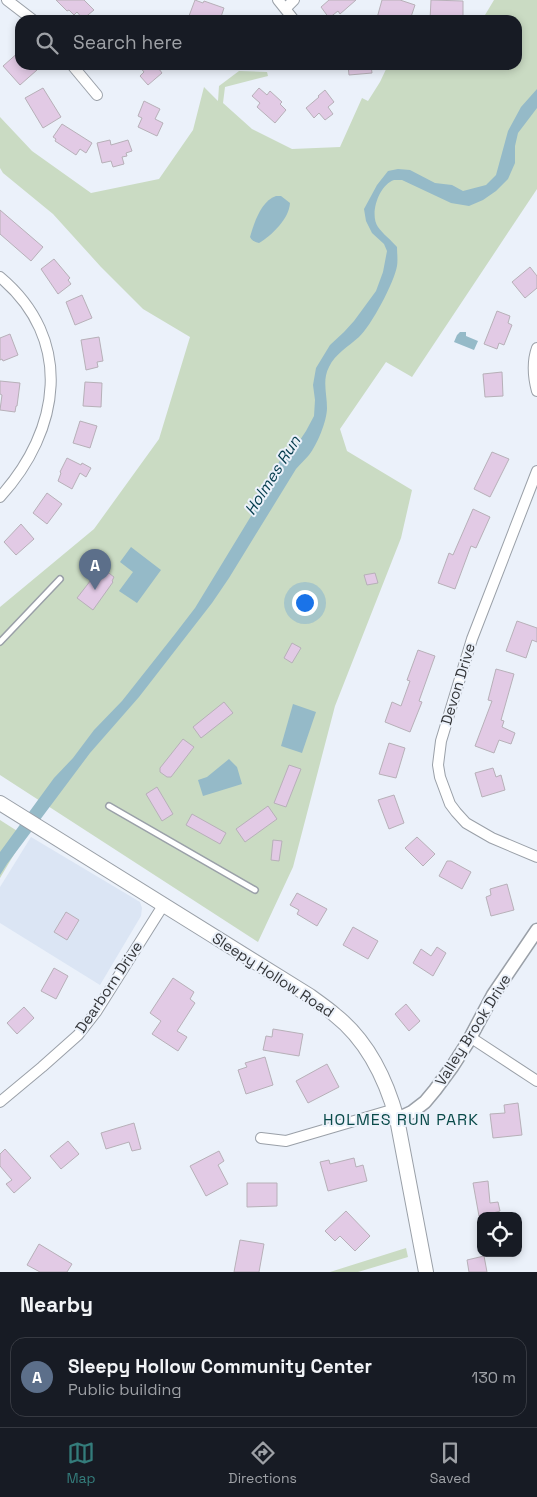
<!DOCTYPE html>
<html lang="en">
<head>
<meta charset="utf-8">
<style>
	body { margin:0; font-family:"Space Grotesk",sans-serif; background:#242831; color:#f1f3f6 }
	.controls { position:absolute; right:15px; bottom:15px; display:grid; overflow:hidden; border-radius:10px; box-shadow:0 2px 8px #0003 }
	.controls button { width:45px; height:45px; display:grid; place-items:center; padding:0; border:0; border-bottom:1px solid #363941; background:#171b24; color:#f1f3f6; font:25px sans-serif }
	.you { position:absolute; left:304px; top:602px; width:18px; height:18px; margin:-12px; border:4px solid #fff; border-radius:50%; background:#1a73e8; box-shadow:0 0 0 8px #1a73e833 }
	.badge { display:grid; place-items:center; width:32px; height:32px; border-radius:50%; background:#347c7b; color:#fff; font-size:16px; font-weight:700 }
	.pin { position:absolute; translate:-50% -41px; filter:drop-shadow(0 1px 2px #0008) }
	.pin::after { content:''; position:absolute; top:26px; width:18px; height:15px; background:inherit; clip-path:polygon(0 0,100% 0,50% 100%) }
	.list { margin:0; padding:0; list-style:none }
	h2 { display:flex; justify-content:space-between; align-items:center; height:65px; margin:0; padding:0 20px; font-size:21px }
	h2 small { font-size:16px; font-weight:400; color:#9ea1a6 }
	.list li { display:grid; grid-template-columns:32px 1fr auto; gap:15px; align-items:center; box-sizing:border-box; height:80px; margin:0 10px 10px; padding:0 10px; border:1px solid #363941; border-radius:15px }
	.list b { display:block; font-size:19px; white-space:nowrap }
	.list p { margin:0; font-size:16px; white-space:nowrap; color:#9ea1a6 }
	.list em { font-size:16px; font-style:normal; color:#9ea1a6 }
	.icon { flex:none; width:28px; height:28px; fill:none; stroke:currentColor; stroke-width:2; stroke-linecap:round; stroke-linejoin:round }
	.map { position:relative; flex:none; width:537px; height:1272px; overflow:hidden }
	.search { position:absolute; background:#171b24; box-shadow:0 2px 8px #0003; left:15px; right:15px; top:15px; height:55px; display:flex; align-items:center; gap:12px; box-sizing:border-box; padding:0 18px; border-radius:15px; color:#9ea1a6; font-size:19px }
	.sheet { height:155px; background:#171b24 }
	nav { display:flex; justify-content:space-around; align-items:center; box-sizing:border-box; height:70px; border-top:1px solid #363941; background:#171b24; font-size:14px; color:#9ea1a6 }
	nav a { display:grid; justify-items:center; gap:2px }
	nav .on { color:#347c7b }
	.map>svg:first-child { display:block }
	.built { fill:#dbe5f4 }
	.green { fill:#cadbc3 }
	.water { fill:#95bac8 }
	.building { fill:#e2cae5; stroke:#b7b0b8 }
	.lines { fill:none; stroke-linecap:round; stroke-linejoin:round }
	.service-casing { stroke:#9aa0a8; stroke-width:8 }
	.minor-casing { stroke:#9aa0a8; stroke-width:12 }
	.tertiary-casing { stroke:#9aa0a8; stroke-width:15 }
	.secondary-casing { stroke:#9aa0a8; stroke-width:16 }
	.service { stroke:#fff; stroke-width:5 }
	.minor { stroke:#fff; stroke-width:10 }
	.tertiary { stroke:#fff; stroke-width:12 }
	.secondary { stroke:#fff; stroke-width:14 }
	.labels { text-anchor:middle; stroke-width:4; stroke-linejoin:round; paint-order:stroke }
	.street-label { font-size:15px; fill:#343639; stroke:#ebf1fa }
	.water-label { font-size:16px; font-style:italic; fill:#053c4d; stroke:#ebf1fa }
	.neighbourhood-label { font-size:16px; letter-spacing:1px; fill:#094a49; stroke:#ebf1fa }
</style>
</head>
<body>
<div class="map">
<svg width="537" height="1272" viewBox="0 0 537 1272">
	<rect width="100%" height="100%" fill="#ebf1fa"/>
	<polygon class="built" points="31,837 140,902 142,908 141,916 100,985 0,923 0,887"/>
	<g class="green">
		<polygon points="494,0 537,0 537,189 412,377 386,362 340,429 347,451 412,490 401,538 335,706 293,867 258,942 0,775 0,607 94,529 159,439 190,337 143,309 101,267 53,214 3,173 0,168 0,117 32,151 91,193 159,179 193,130 204,87 218,101 219,86 239,71 267,72 268,76 225,87 223,103 252,129 292,149 340,147 362,98 368,101 380,82 388,65 517,65 517,20 479,20 485,15"/>
		<polygon points="0,820 25,836 0,878"/>
		<polygon points="406,1248 408,1257 358,1272 330,1272"/>
	</g>
	<g class="water">
		<path d="M537,89V108L518,133L515,146V163L508,179L496,191L483,200L469,206L451,203L402,180C400,180 397,180 394,180C379,185 369,214 378,227C382,233 392,241 397,247C397,253 398,260 397,266C394,283 371,326 359,337C349,346 335,354 329,367C322,380 327,394 327,408C327,421 317,445 309,455C305,460 300,464 296,469L229,578L212,603L139,697L90,753L7,864L0,875V852L54,778L73,758L94,730L122,701L175,634L195,608L262,498L280,460L296,446L306,431L314,416L315,400L313,385L316,368L330,345L344,332L354,321L376,291L383,272L387,251L384,244L372,233L366,221L364,209L377,185L388,171L398,169L410,170L435,183L452,185L463,191L486,185L496,175L508,131L521,107Z"/>
		<path d="M276,196H281L290,203C289,219 272,235 259,243C255,242 252,241 250,237C254,223 261,201 276,196Z"/>
		<polygon points="460,332 466,332 466,336 478,341 474,350 454,342 457,335"/>
		<polygon points="131,547 161,570 137,603 119,591 133,572 120,562"/>
		<polygon points="293,704 316,712 302,753 281,746"/>
		<polygon points="229,759 237,767 242,784 203,796 198,780 207,777"/>
	</g>
	<g class="building">
		<polygon points="56,0 84,0 94,10 83,19 77,12 74,15 69,10 67,11"/>
		<polygon points="195,0 203,3 204,1 224,8 220,20 202,20 189,16"/>
		<polygon points="329,0 356,0 340,14 338,11 329,18 321,7"/>
		<polygon points="382,0 400,0 415,5 410,20 385,20 377,18"/>
		<polygon points="431,0 463,1 463,20 430,20"/>
		<polygon points="20,51 20,65 32,65 37,70 20,85 3,66"/>
		<polygon points="138,65 156,65 162,73 148,85 140,76 144,72"/>
		<polygon points="348,65 371,65 372,73 349,75"/>
		<polygon points="43,88 61,117 43,128 25,98"/>
		<polygon points="259,88 267,95 270,91 282,102 280,104 286,110 275,123 257,107 260,103 252,96"/>
		<polygon points="325,90 334,102 328,107 333,114 325,120 319,113 314,118 306,108 319,97 318,96"/>
		<polygon points="144,101 160,109 155,119 163,123 157,136 138,127 142,118 138,116"/>
		<polygon points="62,124 92,143 86,153 80,149 76,155 55,141 56,139 53,137"/>
		<polygon points="110,140 111,145 128,140 132,151 126,153 127,156 122,157 124,164 113,167 111,161 102,163 97,143"/>
		<polygon points="0,210 43,247 31,261 0,234"/>
		<polygon points="54,259 70,278 68,280 71,284 58,294 41,269"/>
		<polygon points="530,267 537,276 537,288 525,298 512,282"/>
		<polygon points="82,295 92,318 75,325 66,302"/>
		<polygon points="497,311 510,316 508,323 512,325 504,345 499,343 497,349 484,344"/>
		<polygon points="10,334 18,355 3,361 2,359 0,360 0,338"/>
		<polygon points="99,337 103,361 97,362 98,367 86,370 81,340"/>
		<polygon points="502,372 503,396 485,397 483,374"/>
		<polygon points="0,381 20,383 17,406 16,406 15,412 0,410 2,395 0,394"/>
		<polygon points="85,382 102,383 101,407 83,406"/>
		<polygon points="80,421 97,426 90,448 73,443"/>
		<polygon points="492,452 509,459 490,497 474,489"/>
		<polygon points="67,458 81,465 82,463 91,468 86,477 80,473 72,489 58,481 61,473 60,472"/>
		<polygon points="47,493 62,504 47,524 33,513"/>
		<polygon points="473,509 490,517 476,548 471,546 455,589 438,583 449,553 453,555"/>
		<polygon points="21,524 34,539 16,555 4,542"/>
		<polygon points="101,567 114,577 112,581 113,582 93,610 77,598"/>
		<polygon points="375,573 378,583 367,585 364,575"/>
		<polygon points="517,621 537,628 537,642 532,640 526,658 506,651"/>
		<polygon points="292,643 301,648 292,663 284,658"/>
		<polygon points="418,650 435,656 419,701 422,702 410,732 385,722 392,702 401,706 410,681 407,680"/>
		<polygon points="496,669 514,674 501,720 504,721 502,727 515,733 511,744 499,740 494,753 475,746 492,701 488,700"/>
		<polygon points="224,702 233,713 201,738 193,727"/>
		<polygon points="183,739 194,747 171,777 167,777 160,772 160,768"/>
		<polygon points="389,743 405,748 396,778 379,774"/>
		<polygon points="289,765 301,769 286,807 274,803"/>
		<polygon points="493,768 496,777 501,775 505,790 482,797 475,773"/>
		<polygon points="157,787 173,814 162,821 146,794"/>
		<polygon points="394,795 404,823 389,829 378,800"/>
		<polygon points="268,806 277,819 245,842 236,829"/>
		<polygon points="192,814 226,833 220,844 186,825"/>
		<polygon points="417,837 435,854 423,866 405,848"/>
		<polygon points="273,840 282,841 279,861 271,860"/>
		<polygon points="447,861 451,861 471,872 462,889 439,876"/>
		<polygon points="507,884 514,910 491,916 486,897 491,895 490,889"/>
		<polygon points="297,893 327,909 317,926 297,914 299,910 290,905"/>
		<polygon points="66,912 79,920 67,940 54,932"/>
		<polygon points="353,927 378,941 368,959 343,945"/>
		<polygon points="437,947 446,953 433,976 413,963 421,949 431,956"/>
		<polygon points="54,968 68,976 56,999 41,991"/>
		<polygon points="173,978 194,992 190,999 195,1003 177,1031 187,1037 178,1051 152,1034 161,1021 150,1013"/>
		<polygon points="406,1004 420,1021 409,1031 395,1014"/>
		<polygon points="24,1007 34,1018 17,1034 7,1023"/>
		<polygon points="273,1029 303,1034 299,1056 263,1050 266,1036 272,1037"/>
		<polygon points="265,1057 273,1085 246,1094 238,1070 247,1067 245,1063"/>
		<polygon points="327,1064 339,1087 308,1103 296,1081"/>
		<polygon points="518,1103 522,1135 493,1138 490,1114 505,1113 504,1105"/>
		<polygon points="134,1123 141,1149 132,1151 129,1142 106,1149 101,1133"/>
		<polygon points="68,1141 79,1154 61,1169 50,1156"/>
		<polygon points="5,1149 31,1178 14,1193 6,1184 12,1180 0,1166 0,1154"/>
		<polygon points="219,1151 224,1161 218,1165 228,1184 206,1196 190,1166"/>
		<polygon points="354,1158 356,1167 363,1165 367,1181 328,1191 320,1162 329,1160 330,1164"/>
		<polygon points="488,1181 490,1203 498,1202 500,1211 493,1213 494,1216 479,1216 473,1183"/>
		<polygon points="247,1183 277,1183 277,1206 247,1207"/>
		<polygon points="346,1211 370,1236 355,1251 340,1236 335,1241 325,1231"/>
		<polygon points="240,1240 264,1244 259,1272 234,1272"/>
		<polygon points="39,1244 72,1264 67,1272 40,1272 27,1265"/>
		<polygon points="484,1256 487,1272 469,1272 467,1260"/>
	</g>
	<g class="lines">
		<defs>
			<g id="service">
				<polyline points="0,642 60,579"/>
				<polyline points="109,806 255,890"/>
			</g>
			<g id="minor">
				<polyline points="7,0 33,20"/>
				<polyline points="278,0 294,20"/>
				<polyline points="286,8 294,0"/>
				<polyline points="72,65 97,95"/>
				<path d="M0,277C74,339 61,430 0,497"/>
				<path d="M537,348C532,362 533,376 537,391"/>
				<polyline points="537,471 472,639 441,741 438,765 440,777 450,804 456,812 466,823 492,838 537,857"/>
				<polyline points="470,1037 537,1081"/>
				<polyline points="0,1102 42,1067 78,1035 96,1012 164,904"/>
				<polyline points="261,1138 286,1141 395,1109"/>
			</g>
			<polyline id="tertiary" points="397,1119 412,1112 425,1102 435,1090 452,1067 468,1042 493,995 537,930"/>
			<path id="secondary" d="M0,803L310,996C318,1002 327,1008 335,1015C368,1041 386,1079 397,1119L426,1272"/>
		</defs>
		<use href="#service" class="service-casing"/>
		<use href="#minor" class="minor-casing"/>
		<use href="#tertiary" class="tertiary-casing"/>
		<use href="#secondary" class="secondary-casing"/>
		<use href="#service" class="service"/>
		<use href="#minor" class="minor"/>
		<use href="#tertiary" class="tertiary"/>
		<use href="#secondary" class="secondary"/>
	</g>
	<g class="labels">
		<g class="street-label">
			<text transform="translate(458 684) rotate(-73)" y="5">Devon Drive</text>
			<text transform="translate(273 975) rotate(33)" y="5">Sleepy Hollow Road</text>
			<text transform="translate(109 987) rotate(-56)" y="5">Dearborn Drive</text>
			<text transform="translate(473 1030) rotate(-58)" y="5">Valley Brook Drive</text>
		</g>
		<g class="water-label">
			<text transform="translate(272 475) rotate(-58)" y="6">Holmes Run</text>
		</g>
		<g class="neighbourhood-label">
			<text x="401" y="1125">HOLMES RUN PARK</text>
		</g>
	</g>
</svg>
<div class="controls">
<button><svg class="icon" aria-label="locate" viewBox="0 0 24 24"><circle cx="12" cy="12" r="6"/><path d="M12 2v4M12 18v4M2 12h4M18 12h4"/></svg></button>
</div>
<div class="you"></div>
<div class="pin badge" style="left:95px;top:590px;background:#5c6f8a">A</div>
<div class="search"><svg class="icon" aria-label="search" viewBox="0 0 24 24"><circle cx="10" cy="10" r="6"/><path d="M15 15l6 6"/></svg>Search here</div>
</div>
<section class="sheet">
<h2>Nearby<small></small></h2>
<ul class="list">
<li><span class="badge" style="background:#5c6f8a">A</span><div><b>Sleepy Hollow Community Center</b><p>Public building</p></div><em>130 m</em></li>
</ul>
</section>
<nav>
<a class="on"><svg class="icon" aria-label="map" viewBox="0 0 24 24"><path d="M3 6l6-2 6 2 6-2v14l-6 2-6-2-6 2zM9 4v14M15 6v14"/></svg>Map</a>
<a><svg class="icon" aria-label="directions" viewBox="0 0 24 24"><path d="M12 3l9 9-9 9-9-9zM9 14v-3h6M13 9l2 2-2 2"/></svg>Directions</a>
<a><svg class="icon" aria-label="saved" viewBox="0 0 24 24"><path d="M7 4h10v16l-5-4-5 4z"/></svg>Saved</a>
</nav>
</body>
</html>
